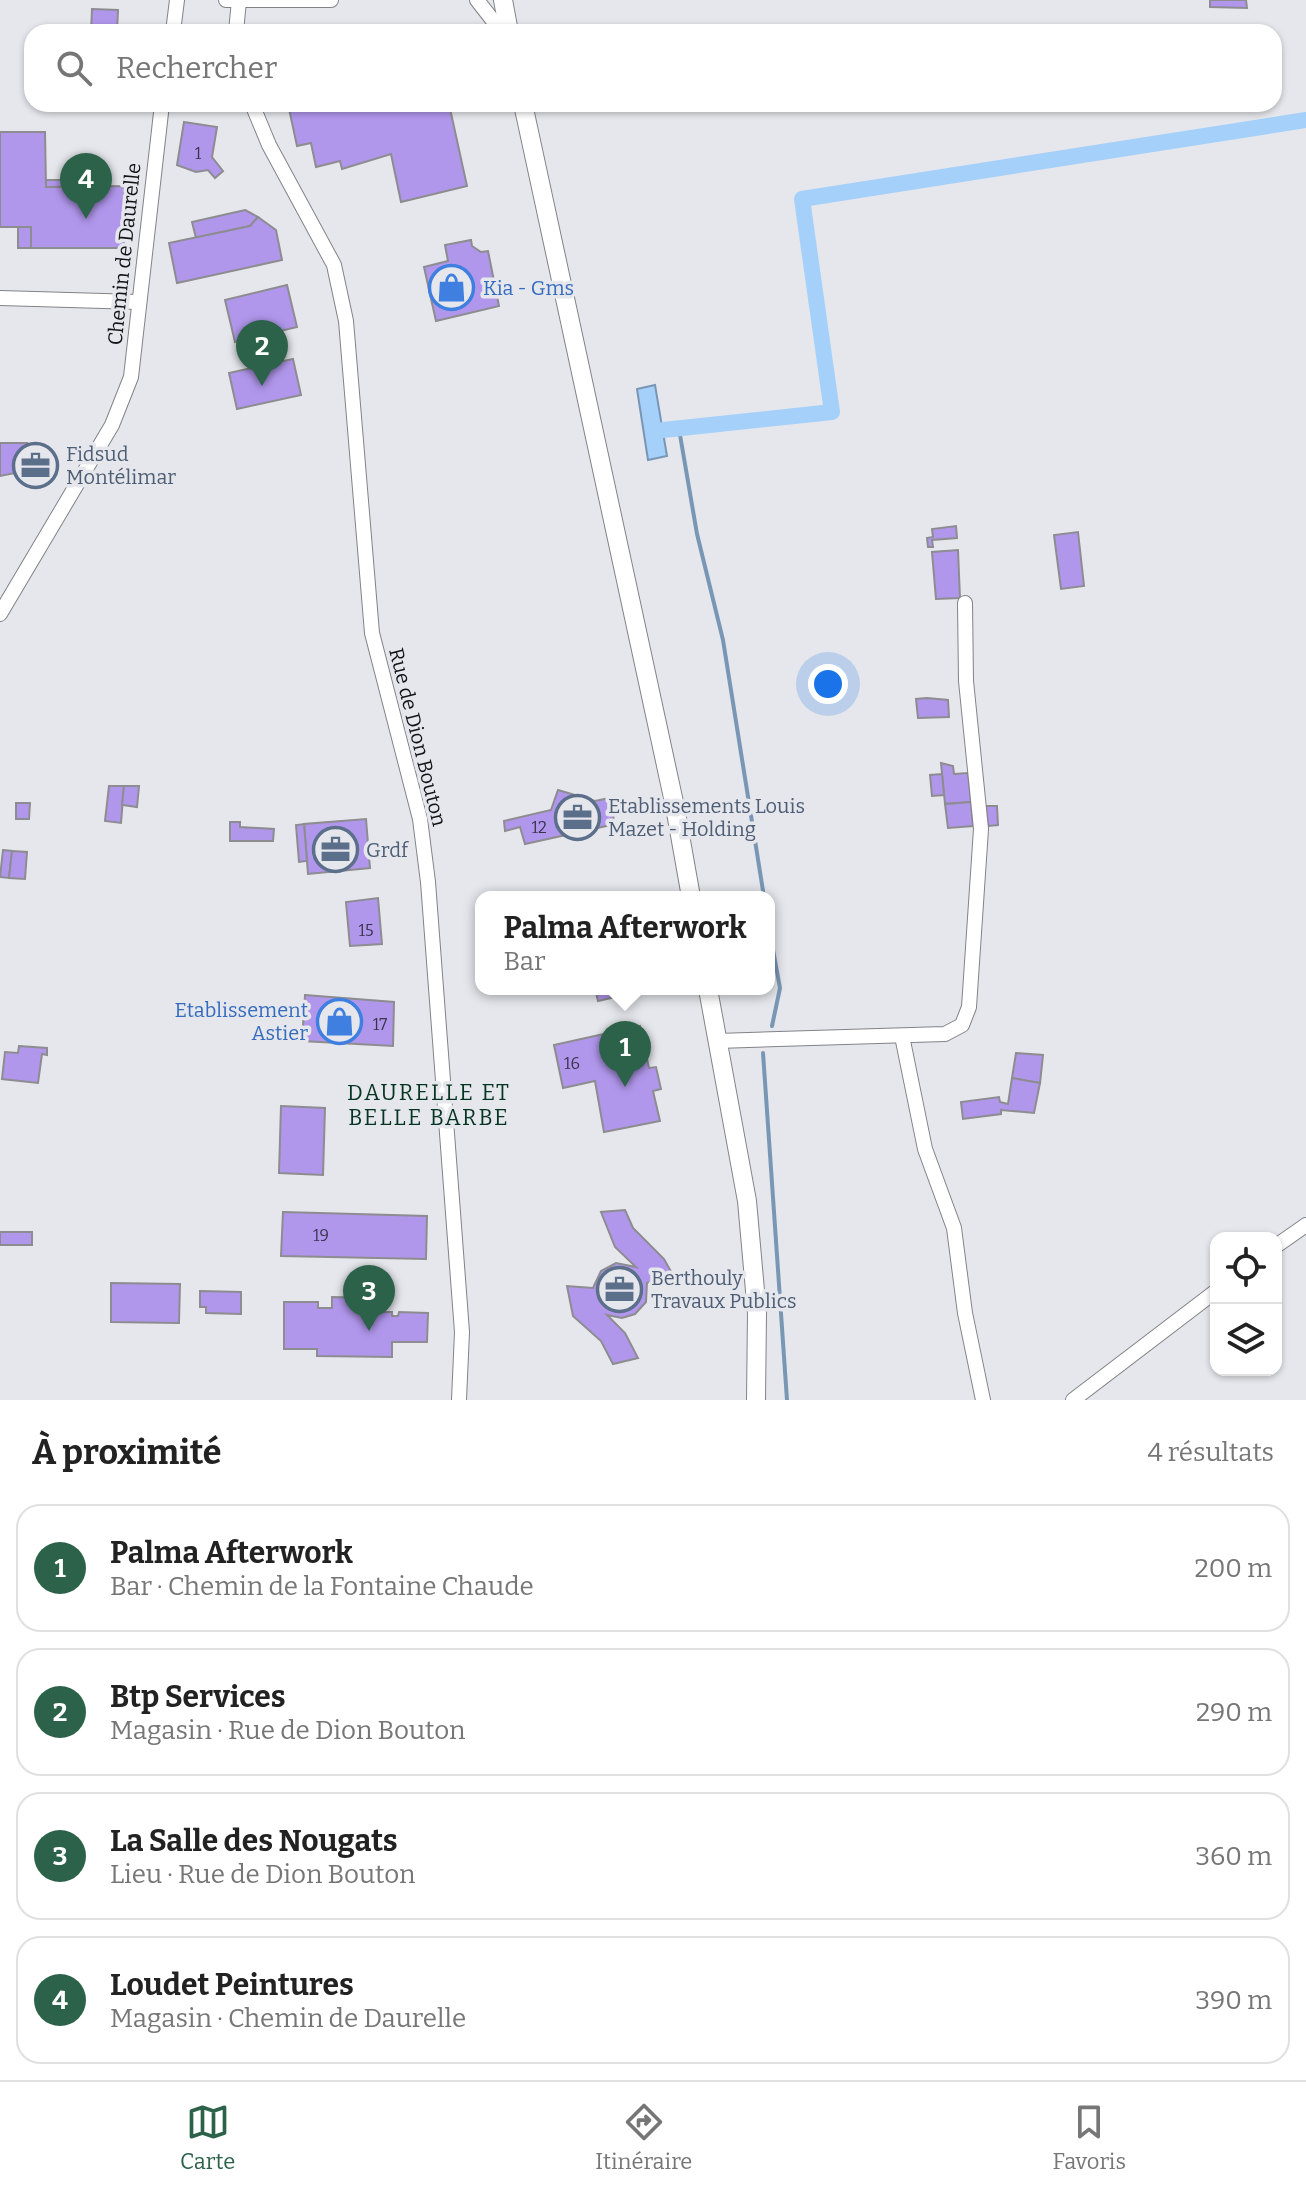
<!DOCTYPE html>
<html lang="fr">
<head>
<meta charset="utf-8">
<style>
	body { margin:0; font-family:Bitter,serif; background:#f6f6f6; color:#222 }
	.controls { position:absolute; right:24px; bottom:24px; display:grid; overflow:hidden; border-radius:16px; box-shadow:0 2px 6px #0004 }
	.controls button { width:72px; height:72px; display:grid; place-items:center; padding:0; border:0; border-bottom:2px solid #e0e0e0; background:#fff; color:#222; font:40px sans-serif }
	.you { position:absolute; left:828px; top:684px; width:28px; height:28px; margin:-20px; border:6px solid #fff; border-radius:50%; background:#1a73e8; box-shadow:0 0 0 12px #1a73e833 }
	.badge { display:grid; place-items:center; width:52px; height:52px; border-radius:50%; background:#2c6249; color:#fff; font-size:26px; font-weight:700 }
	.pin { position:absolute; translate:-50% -66px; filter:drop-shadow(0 2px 4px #0008) }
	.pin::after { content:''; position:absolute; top:42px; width:28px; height:24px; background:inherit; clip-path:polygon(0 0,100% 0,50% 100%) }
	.popup { position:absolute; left:475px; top:891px; width:300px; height:104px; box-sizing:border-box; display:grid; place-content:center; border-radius:16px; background:#fff; filter:drop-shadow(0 2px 6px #0005); font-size:26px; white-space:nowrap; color:#767676 }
	.popup b { font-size:30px; color:#222 }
	.popup::after { content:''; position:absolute; left:50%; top:100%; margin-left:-16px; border:16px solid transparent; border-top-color:#fff }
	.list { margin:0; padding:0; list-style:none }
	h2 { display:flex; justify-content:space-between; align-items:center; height:104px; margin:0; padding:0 32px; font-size:34px }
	h2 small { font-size:26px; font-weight:400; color:#767676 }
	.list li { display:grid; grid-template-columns:52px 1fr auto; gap:24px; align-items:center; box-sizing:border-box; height:128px; margin:0 16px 16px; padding:0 16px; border:2px solid #e0e0e0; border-radius:24px }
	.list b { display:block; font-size:30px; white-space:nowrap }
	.list p { margin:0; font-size:26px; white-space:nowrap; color:#767676 }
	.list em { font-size:26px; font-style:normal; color:#767676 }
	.icon { flex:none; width:44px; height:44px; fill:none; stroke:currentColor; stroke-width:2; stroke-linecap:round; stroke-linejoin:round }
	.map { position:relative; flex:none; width:1306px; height:1400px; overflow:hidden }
	.search { position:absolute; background:#fff; box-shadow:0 2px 6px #0004; left:24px; right:24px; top:24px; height:88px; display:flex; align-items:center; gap:20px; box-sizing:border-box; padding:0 28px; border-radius:24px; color:#767676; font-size:30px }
	.sheet { height:680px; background:#fff }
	nav { display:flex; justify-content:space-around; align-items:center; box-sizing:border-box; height:112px; border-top:2px solid #e0e0e0; background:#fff; font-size:22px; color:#767676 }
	nav a { display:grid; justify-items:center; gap:4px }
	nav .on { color:#2c6249 }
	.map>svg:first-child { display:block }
	.water { fill:#a5d0fa; stroke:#7997b5; stroke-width:2 }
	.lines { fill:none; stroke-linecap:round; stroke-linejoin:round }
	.stream { stroke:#7997b5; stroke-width:4 }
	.canal { stroke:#a5d0fa; stroke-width:16 }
	.building { fill:#b197ec; stroke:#8d8c90; stroke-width:2 }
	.minor-casing { stroke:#818387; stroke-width:16 }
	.major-casing { stroke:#818387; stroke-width:20 }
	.minor { stroke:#fff; stroke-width:14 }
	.major { stroke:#fff; stroke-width:18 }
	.labels { text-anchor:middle; stroke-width:7; stroke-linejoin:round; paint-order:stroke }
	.number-label { font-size:16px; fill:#3a344b }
	.street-label { font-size:20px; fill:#121315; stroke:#e5e7ec }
	.shop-label { font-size:20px; fill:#366cbe; stroke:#e5e7ec; text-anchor:start }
	.service-label { font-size:20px; fill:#4e5e75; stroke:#e5e7ec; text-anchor:start }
	.neighbourhood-label { font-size:22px; letter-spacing:2px; fill:#053421; stroke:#e5e7ec }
</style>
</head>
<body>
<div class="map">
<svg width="1306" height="1400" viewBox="0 0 1306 1400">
	<rect width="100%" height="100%" fill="#e5e7ec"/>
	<polygon class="water" points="655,385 667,456 648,460 637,389"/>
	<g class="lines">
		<g class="stream">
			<polyline points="679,429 697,534 723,640 764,897"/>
			<polyline points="769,928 780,988 772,1026"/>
			<polyline points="763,1053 787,1400"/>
		</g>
		<polyline class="canal" points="663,430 832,412 802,199 1306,120"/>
	</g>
	<g class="building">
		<polygon points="1210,0 1246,0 1247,8 1210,7"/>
		<polygon points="92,9 118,10 117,32 91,32"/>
		<polygon points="288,104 449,104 467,186 401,202 391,154 342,169 340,161 316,167 311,143 297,146"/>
		<polygon points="184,122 217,127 212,157 223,171 215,178 208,170 196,172 177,165"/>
		<polygon points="0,132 45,132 46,187 124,186 124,248 31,248 31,227 0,227"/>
		<polygon points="46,180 100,180 99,186 46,187"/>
		<polygon points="245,210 258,217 250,226 196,238 192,222"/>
		<polygon points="258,217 276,230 282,260 177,283 169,243 250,226"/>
		<rect x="18" y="227" width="13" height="21"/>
		<polygon points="471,240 472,246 481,252 488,251 499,306 436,321 424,267 448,261 445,245"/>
		<polygon points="287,285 297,327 235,342 225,300"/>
		<polygon points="293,359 301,395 237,409 229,373"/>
		<polygon points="0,443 27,443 20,472 0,476"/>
		<polygon points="27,450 48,451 48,467 42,477 20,477"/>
		<polygon points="956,526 957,538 932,540 933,547 928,547 927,538 933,537 932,529"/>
		<polygon points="1078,532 1084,586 1061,589 1054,535"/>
		<polygon points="958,550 960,598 936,599 932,552"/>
		<polygon points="927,698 948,700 949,717 918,718 916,699"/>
		<polygon points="941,763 953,766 954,774 968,773 971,802 945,804"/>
		<polygon points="942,774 944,795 932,796 930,775"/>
		<polygon points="109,786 124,786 121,823 105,821"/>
		<polygon points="124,786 139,786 137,807 122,805"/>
		<polygon points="558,790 595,801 614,797 613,834 611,825 525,844 520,827 505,831 504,821 551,810"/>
		<polygon points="971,802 973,826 948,828 945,804"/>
		<polygon points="16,803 30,803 29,819 16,819"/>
		<polygon points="986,806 997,806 998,825 988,826"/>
		<polygon points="366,819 370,868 308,874 304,824"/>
		<polygon points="230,822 240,822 240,827 274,829 273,841 230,841"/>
		<polygon points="304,824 307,861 299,862 296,825"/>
		<polygon points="3,850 12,851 9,878 0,877"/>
		<polygon points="12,851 27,852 25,879 9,878"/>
		<polygon points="378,898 382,944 350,946 346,902"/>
		<polygon points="595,989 623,989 624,995 598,1001"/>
		<polygon points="305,995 394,1002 393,1046 302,1041"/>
		<polygon points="640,1026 649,1068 656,1067 661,1089 653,1091 660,1121 604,1132 595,1081 563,1088 554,1045"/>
		<polygon points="19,1046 47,1048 47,1055 42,1054 38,1083 2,1079 5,1052 18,1053"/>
		<polygon points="1016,1053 1043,1055 1040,1083 1012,1078"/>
		<polygon points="1012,1078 1040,1083 1034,1113 1001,1110 1001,1114 963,1119 961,1102 999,1097 1000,1102 1008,1104"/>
		<polygon points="281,1106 325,1108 323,1175 279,1173"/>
		<polygon points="625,1210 633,1228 664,1259 673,1275 647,1283 646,1302 635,1314 622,1318 607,1315 625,1333 638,1358 613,1364 601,1341 573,1316 567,1286 593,1288 601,1271 616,1263 636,1267 615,1247 601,1212"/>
		<polygon points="283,1212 427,1216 426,1259 281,1256"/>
		<rect x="0" y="1232" width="32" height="13"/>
		<polygon points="111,1283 180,1284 179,1323 111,1322"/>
		<polygon points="200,1291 241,1292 241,1314 206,1313 206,1307 200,1307"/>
		<polygon points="332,1297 369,1298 369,1302 380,1305 383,1312 392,1312 392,1316 398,1316 399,1312 428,1313 427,1342 392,1342 392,1357 317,1356 317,1349 284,1349 284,1302 318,1302 318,1308 332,1308"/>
	</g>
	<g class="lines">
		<defs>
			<g id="minor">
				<polyline points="226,0 331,0"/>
				<polyline points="477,0 502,32"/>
				<polyline points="173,32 177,0"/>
				<polyline points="236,32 239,0"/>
				<polyline points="252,104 269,145 334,265 346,321 372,633 420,819 428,882 462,1332 459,1400"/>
				<polyline points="0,298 138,302"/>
				<polyline points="0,614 112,425 131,377 162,104"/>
				<polyline points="902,1036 925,1149 954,1228 965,1313 983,1400"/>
				<polyline points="717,1041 945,1034 962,1025 969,1007 981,829 966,681 965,603"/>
				<polyline points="1276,1246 1306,1225"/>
				<polyline points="1073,1400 1216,1291"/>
			</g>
			<g id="major">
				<polyline points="503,0 509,32"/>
				<polyline points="523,104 675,807 691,897"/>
				<polyline points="708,989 747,1201 757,1313 756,1400"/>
			</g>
		</defs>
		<use href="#minor" class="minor-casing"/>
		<use href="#major" class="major-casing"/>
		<use href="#minor" class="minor"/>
		<use href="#major" class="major"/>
	</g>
	<defs>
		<symbol id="shop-ring" viewBox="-11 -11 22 22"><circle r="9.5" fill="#e5e7ec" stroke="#3f7fe0" stroke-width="1.5"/><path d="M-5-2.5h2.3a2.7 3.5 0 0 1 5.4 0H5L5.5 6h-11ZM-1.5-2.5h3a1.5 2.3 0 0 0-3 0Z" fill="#3f7fe0"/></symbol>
		<symbol id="office-ring" viewBox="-11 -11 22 22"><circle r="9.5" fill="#e5e7ec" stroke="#5c6f8a" stroke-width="1.5"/><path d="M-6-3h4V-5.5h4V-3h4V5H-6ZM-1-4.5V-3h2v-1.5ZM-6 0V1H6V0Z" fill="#5c6f8a"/></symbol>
	</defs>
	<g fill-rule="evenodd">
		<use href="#shop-ring" x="426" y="262" width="51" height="51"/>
		<use href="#office-ring" x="10" y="440" width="51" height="51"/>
		<use href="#office-ring" x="552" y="792" width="51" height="51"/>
		<use href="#office-ring" x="310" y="824" width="51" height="51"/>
		<use href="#shop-ring" x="314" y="996" width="51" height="51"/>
		<use href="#office-ring" x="594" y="1264" width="51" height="51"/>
	</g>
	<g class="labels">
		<g class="number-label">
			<text x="198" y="159">1</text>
			<text x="539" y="833">12</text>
			<text x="366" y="936">15</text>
			<text x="380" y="1030">17</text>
			<text x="572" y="1069">16</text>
			<text x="321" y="1241">19</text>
		</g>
		<g class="street-label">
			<text transform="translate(124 254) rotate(-84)" y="7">Chemin de Daurelle</text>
			<text transform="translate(418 737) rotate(76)" y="7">Rue de Dion Bouton</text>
		</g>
		<g class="shop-label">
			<text x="483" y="295">Kia - Gms</text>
			<text x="308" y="1017" text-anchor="end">Etablissement<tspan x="308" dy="23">Astier</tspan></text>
		</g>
		<g class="service-label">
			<text x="66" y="461">Fidsud<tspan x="66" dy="23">Montélimar</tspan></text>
			<text x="608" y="813">Etablissements Louis<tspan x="608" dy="23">Mazet - Holding</tspan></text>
			<text x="366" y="857">Grdf</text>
			<text x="651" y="1285">Berthouly<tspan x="651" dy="23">Travaux Publics</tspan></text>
		</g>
		<g class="neighbourhood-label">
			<text x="429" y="1100">DAURELLE ET<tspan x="429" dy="25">BELLE BARBE</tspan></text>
		</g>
	</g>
</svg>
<div class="controls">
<button><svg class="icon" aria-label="locate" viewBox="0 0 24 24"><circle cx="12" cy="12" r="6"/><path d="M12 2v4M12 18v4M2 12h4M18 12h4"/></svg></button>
<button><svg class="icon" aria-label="layers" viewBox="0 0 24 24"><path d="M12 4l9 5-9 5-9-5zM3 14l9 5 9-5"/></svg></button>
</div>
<div class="you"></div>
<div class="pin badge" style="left:625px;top:1087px">1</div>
<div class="popup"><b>Palma Afterwork</b>Bar</div>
<div class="pin badge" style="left:262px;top:386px">2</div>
<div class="pin badge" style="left:369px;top:1331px">3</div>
<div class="pin badge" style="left:86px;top:219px">4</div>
<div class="search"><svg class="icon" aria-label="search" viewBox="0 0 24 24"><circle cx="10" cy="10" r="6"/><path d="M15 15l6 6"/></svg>Rechercher</div>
</div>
<section class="sheet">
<h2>À proximité<small>4 résultats</small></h2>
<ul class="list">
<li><span class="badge">1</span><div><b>Palma Afterwork</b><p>Bar · Chemin de la Fontaine Chaude</p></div><em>200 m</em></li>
<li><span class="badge">2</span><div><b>Btp Services</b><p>Magasin · Rue de Dion Bouton</p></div><em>290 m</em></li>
<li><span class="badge">3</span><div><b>La Salle des Nougats</b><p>Lieu · Rue de Dion Bouton</p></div><em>360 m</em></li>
<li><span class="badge">4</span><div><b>Loudet Peintures</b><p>Magasin · Chemin de Daurelle</p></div><em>390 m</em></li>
</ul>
</section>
<nav>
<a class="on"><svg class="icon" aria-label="map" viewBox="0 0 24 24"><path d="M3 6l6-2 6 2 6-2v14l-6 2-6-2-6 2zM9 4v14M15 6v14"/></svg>Carte</a>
<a><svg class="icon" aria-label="directions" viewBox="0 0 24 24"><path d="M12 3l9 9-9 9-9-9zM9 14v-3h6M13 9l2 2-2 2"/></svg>Itinéraire</a>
<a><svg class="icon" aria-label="saved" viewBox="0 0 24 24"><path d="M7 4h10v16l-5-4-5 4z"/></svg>Favoris</a>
</nav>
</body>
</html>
